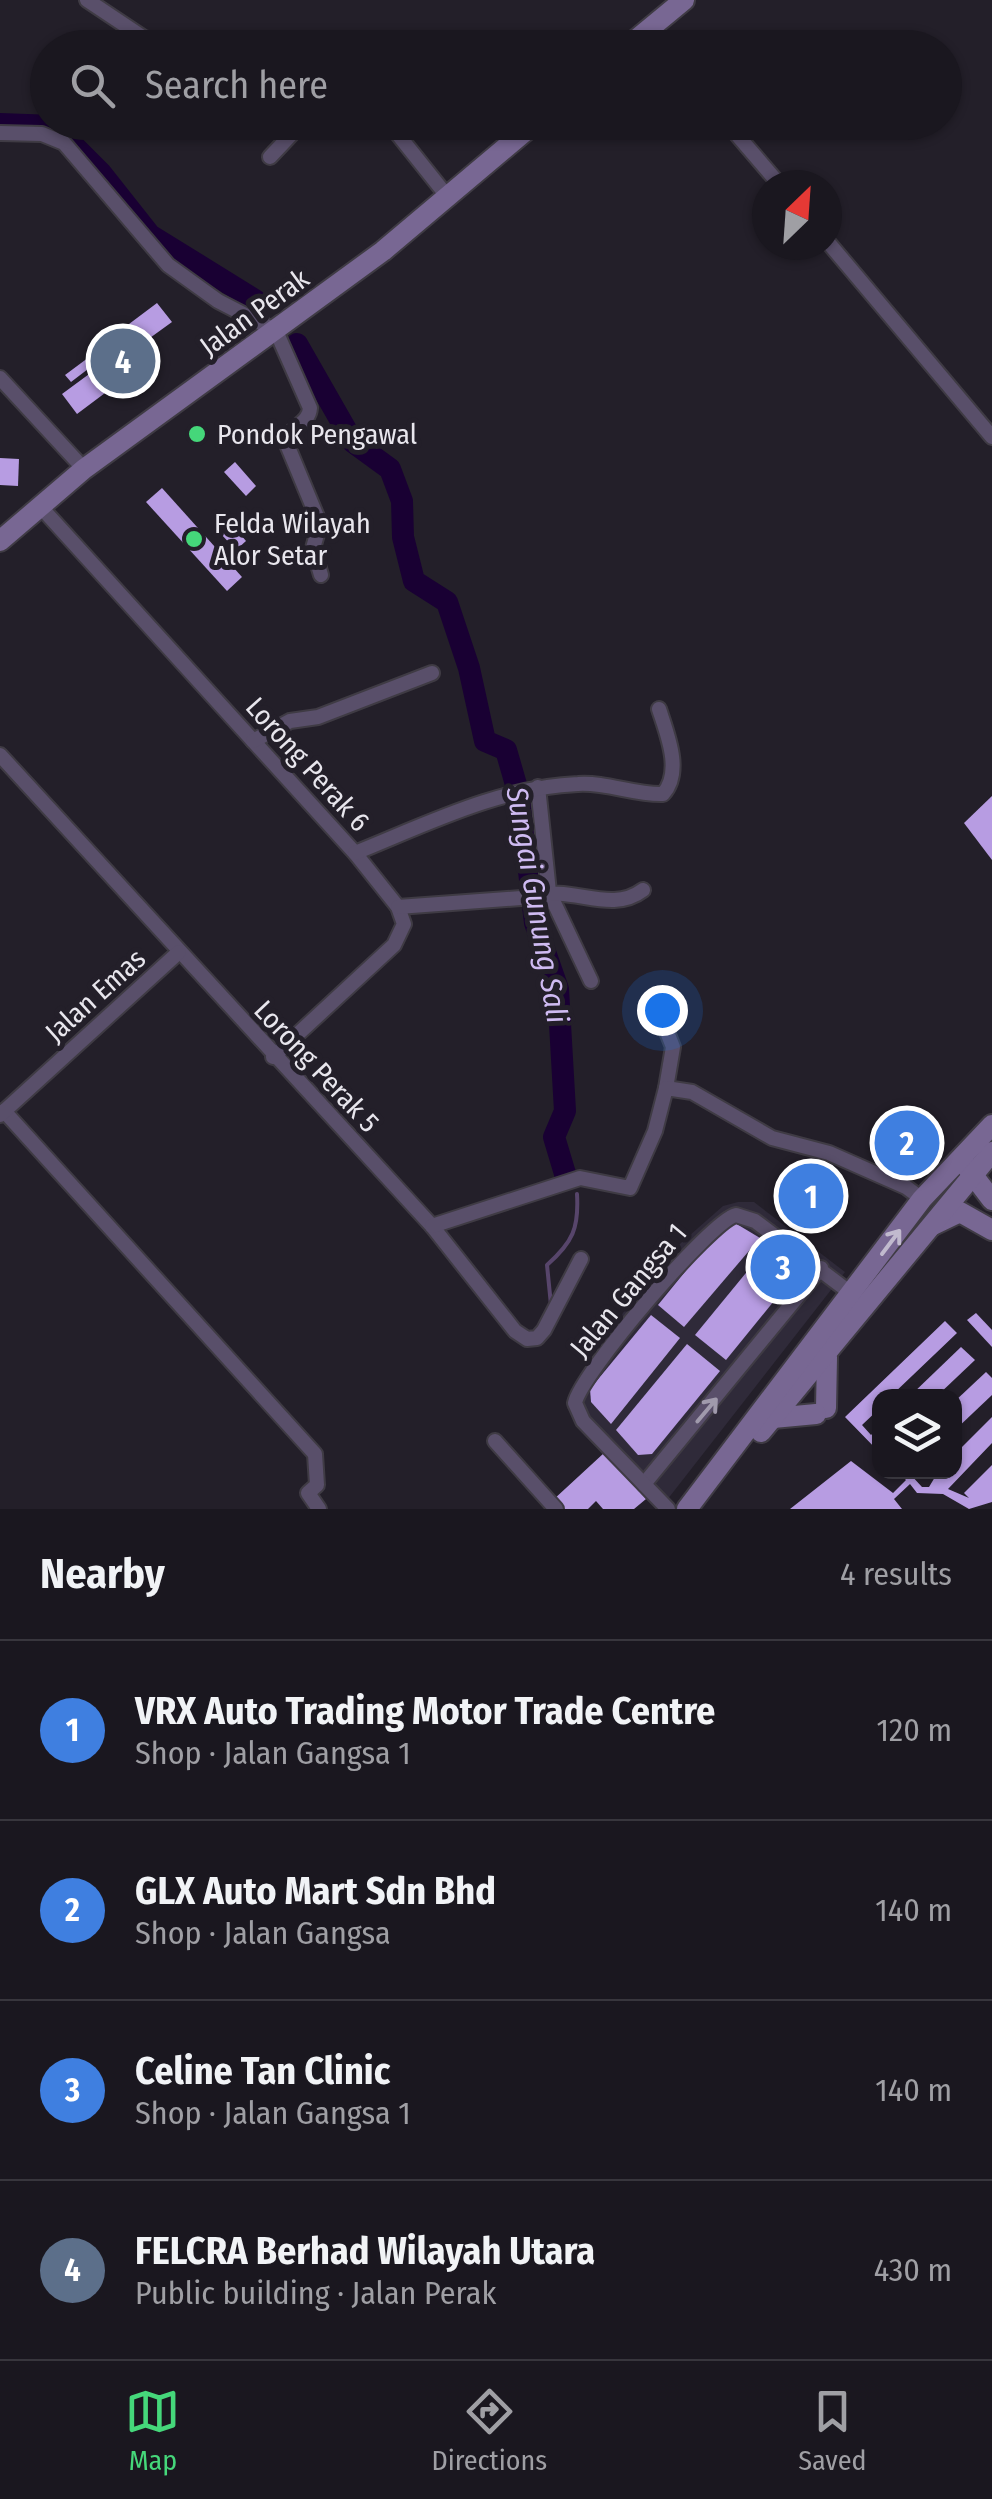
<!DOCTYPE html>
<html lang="en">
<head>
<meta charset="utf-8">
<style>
	body { margin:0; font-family:"Fira Sans Condensed",sans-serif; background:#27242c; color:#f1f3f6 }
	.controls { position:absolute; right:30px; bottom:30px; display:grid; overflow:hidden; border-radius:20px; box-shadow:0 2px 8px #0004 }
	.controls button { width:90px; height:90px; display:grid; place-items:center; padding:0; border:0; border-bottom:2px solid #38363d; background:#1a171f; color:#f1f3f6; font:50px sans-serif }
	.compass { position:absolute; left:752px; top:170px; width:90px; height:90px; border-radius:50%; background:#1a171f; box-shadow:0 2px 8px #0004; rotate:25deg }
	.you { position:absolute; left:662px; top:1010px; width:35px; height:35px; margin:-25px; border:8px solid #fff; border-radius:50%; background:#1a73e8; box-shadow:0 0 0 15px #1a73e833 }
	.badge { display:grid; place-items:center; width:65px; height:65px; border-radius:50%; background:#45d77a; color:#fff; font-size:32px; font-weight:700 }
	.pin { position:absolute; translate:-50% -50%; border:5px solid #fff; box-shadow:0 2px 10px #0006 }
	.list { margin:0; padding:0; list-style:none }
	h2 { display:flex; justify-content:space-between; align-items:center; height:130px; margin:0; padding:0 40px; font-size:42px }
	h2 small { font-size:32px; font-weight:400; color:#9f9fa4 }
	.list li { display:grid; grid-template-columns:65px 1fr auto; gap:30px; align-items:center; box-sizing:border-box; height:180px; padding:0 40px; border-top:2px solid #38363d }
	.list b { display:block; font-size:38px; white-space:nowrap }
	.list p { margin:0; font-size:32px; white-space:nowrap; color:#9f9fa4 }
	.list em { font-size:32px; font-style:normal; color:#9f9fa4 }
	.icon { flex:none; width:55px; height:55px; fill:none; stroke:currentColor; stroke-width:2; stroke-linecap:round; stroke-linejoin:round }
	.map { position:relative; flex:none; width:992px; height:1509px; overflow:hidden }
	.search { position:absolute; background:#1a171f; box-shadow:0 2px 8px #0004; left:30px; right:30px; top:30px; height:110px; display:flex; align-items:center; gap:25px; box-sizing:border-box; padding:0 35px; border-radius:55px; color:#9f9fa4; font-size:38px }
	.sheet { height:850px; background:#1a171f }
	nav { display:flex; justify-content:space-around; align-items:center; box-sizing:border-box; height:140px; border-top:2px solid #38363d; background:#1a171f; font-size:28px; color:#9f9fa4 }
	nav a { display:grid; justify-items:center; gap:5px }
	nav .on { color:#45d77a }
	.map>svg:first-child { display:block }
	.built { fill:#2f2a39 }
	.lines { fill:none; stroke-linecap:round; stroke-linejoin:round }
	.stream { stroke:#57456b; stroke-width:4 }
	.river { stroke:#190033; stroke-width:22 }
	.building { fill:#b79ce2 }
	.street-casing { stroke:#3f3b44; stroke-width:18 }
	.secondary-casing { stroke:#3f3b44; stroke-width:24 }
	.street { stroke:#594f6a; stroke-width:14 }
	.secondary { stroke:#786793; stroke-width:20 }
	.oneway { stroke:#c1bace }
	.oneway2 { stroke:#a09aac }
	.poi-dot { fill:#45d77a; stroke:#231f29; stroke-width:4 }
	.labels { text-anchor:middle; stroke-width:10; stroke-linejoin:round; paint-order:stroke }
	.street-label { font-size:28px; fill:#e8e6ed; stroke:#231f29 }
	.poi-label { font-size:28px; fill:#e8e6ed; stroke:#231f29; text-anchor:start }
	.water-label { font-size:30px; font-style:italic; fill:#cfbbf2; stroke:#231f29 }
</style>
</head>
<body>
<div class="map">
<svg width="992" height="1509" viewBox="0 0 992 1509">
	<rect width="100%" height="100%" fill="#231f29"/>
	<polygon class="built" points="738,1202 754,1202 845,1272 660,1509 567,1408 578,1379 655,1266 723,1206"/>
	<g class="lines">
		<path class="stream" d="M551,1305L547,1265C573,1242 579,1228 577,1194"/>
		<g class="river">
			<polyline points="0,124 54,126 101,173 150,235 255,300"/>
			<polyline points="297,344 353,442 390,469 402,501 403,537 414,581 447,602 469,668 485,741 506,750 521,802 535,923 558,989 565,1111 554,1137 566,1177"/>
		</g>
	</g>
	<g class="building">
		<polygon points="157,303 172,322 136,348 135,357 141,366 77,414 62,394 119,352 109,339"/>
		<polygon points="104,346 109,353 71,382 65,375"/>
		<polygon points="198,427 205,436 196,442 190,433"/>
		<polygon points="0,458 19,459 18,486 0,485"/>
		<polygon points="235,462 256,486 246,496 224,472"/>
		<polygon points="162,488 242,577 227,591 146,502"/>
		<polygon points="230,522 246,541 236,550 219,532"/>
		<polygon points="992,796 992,860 964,823"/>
		<polygon points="814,1165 842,1188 809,1228 781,1204"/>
		<polygon points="735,1223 760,1238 684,1327 658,1305 723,1225"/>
		<polygon points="773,1240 805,1263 726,1360 695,1335"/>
		<polygon points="976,1313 992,1330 992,1347 967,1320"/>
		<polygon points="651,1315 680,1338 611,1424 591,1402 590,1389"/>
		<polygon points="945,1321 957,1333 891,1396 880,1396 880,1408 862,1425 871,1435 880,1426 880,1453 845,1417"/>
		<polygon points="687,1344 720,1371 652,1454 638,1455 616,1430"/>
		<polygon points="961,1347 975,1360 937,1396 910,1396"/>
		<polygon points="986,1372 992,1378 992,1395 954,1431 954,1402"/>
		<polygon points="992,1417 992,1443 948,1489 969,1498 964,1493 992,1465 992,1502 969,1509 943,1494 917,1493 910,1484 894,1499 902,1509 790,1509 851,1461 893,1493 906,1480 898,1472 913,1472 910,1474 922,1487 929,1487 938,1472 954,1472 954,1455"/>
		<polygon points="604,1453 646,1499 634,1509 603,1509 596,1501 588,1509 562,1509 553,1500"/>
	</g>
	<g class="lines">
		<defs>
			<g id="street">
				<polyline points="87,0 144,38 179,48"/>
				<polyline points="646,31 660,48"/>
				<polyline points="388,122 447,196"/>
				<polyline points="726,122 780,185"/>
				<path d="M0,133L42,134L64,143L168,265L218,301L276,331L310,408C309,424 290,426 286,442L320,524L313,548L321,575"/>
				<polyline points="270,157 303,122"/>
				<polyline points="827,241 992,437"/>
				<polyline points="0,378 84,469"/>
				<polyline points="39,505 355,853 398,907 404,924 394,945 273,1057"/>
				<polyline points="253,741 290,721 318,717 432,673"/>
				<polyline points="0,755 432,1226 515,1331 527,1339 537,1338 544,1330 581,1259"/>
				<polyline points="538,787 549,892 591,981"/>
				<path d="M355,853C427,824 500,787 578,784C607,782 634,795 663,794C683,772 667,734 659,709"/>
				<path d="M398,907L534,897C571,884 610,915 643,890"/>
				<polyline points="663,1022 673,1047 666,1088"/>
				<polyline points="4,1111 315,1454 317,1485 308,1493 319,1509"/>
				<polyline points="0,1115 179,952"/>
				<polyline points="432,1226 580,1178 630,1188 655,1131 666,1088 692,1092 772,1138 829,1153 906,1187 922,1199"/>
				<polyline points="495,1441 556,1509"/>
				<polyline points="644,1484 821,1268"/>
				<path d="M668,1509L583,1421L575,1403C580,1375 710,1221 736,1215L755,1221L852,1294"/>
			</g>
			<g id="secondary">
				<polyline points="626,48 684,0"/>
				<polyline points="0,541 84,469 383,251 536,122"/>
				<polyline points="963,1162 992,1200"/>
				<polyline points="933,1225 960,1212 992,1230"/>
				<polyline points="826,1408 827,1357"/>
				<polyline points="773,1418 816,1414"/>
				<polyline points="761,1432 992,1152"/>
				<polyline points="687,1509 922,1199 992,1125"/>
			</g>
		</defs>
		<use href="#street" class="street-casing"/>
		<use href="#secondary" class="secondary-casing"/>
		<use href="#street" class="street"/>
		<use href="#secondary" class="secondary"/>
	</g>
	<defs><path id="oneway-shaft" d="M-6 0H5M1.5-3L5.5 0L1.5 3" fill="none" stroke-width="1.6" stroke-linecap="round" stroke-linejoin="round" transform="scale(2.5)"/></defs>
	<use class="oneway" href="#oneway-shaft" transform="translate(891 1242) rotate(-53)"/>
	<use class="oneway2" href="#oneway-shaft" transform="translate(707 1410) rotate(-50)"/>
	<g class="poi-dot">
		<circle cx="197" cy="434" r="10"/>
		<circle cx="194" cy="539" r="10"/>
	</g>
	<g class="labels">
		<g class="street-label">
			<text transform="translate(254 312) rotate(-36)" y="10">Jalan Perak</text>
			<text transform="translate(308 764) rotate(48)" y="10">Lorong Perak 6</text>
			<text transform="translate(95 995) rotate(-42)" y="10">Jalan Emas</text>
			<text transform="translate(317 1066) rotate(47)" y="10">Lorong Perak 5</text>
			<text transform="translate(628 1290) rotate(-50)" y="10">Jalan Gangsa 1</text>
		</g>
		<g class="poi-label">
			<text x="217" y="444">Pondok Pengawal</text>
			<text x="214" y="533">Felda Wilayah<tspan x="214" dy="32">Alor Setar</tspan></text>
		</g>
		<g class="water-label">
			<text transform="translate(537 905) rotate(80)" y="10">Sungai Gunung Sali</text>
		</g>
	</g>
</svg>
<div class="controls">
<button><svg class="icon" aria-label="layers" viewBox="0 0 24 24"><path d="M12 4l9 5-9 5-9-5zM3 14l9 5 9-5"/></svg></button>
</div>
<svg class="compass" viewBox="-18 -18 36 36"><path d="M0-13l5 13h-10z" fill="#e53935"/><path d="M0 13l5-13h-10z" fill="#9f9fa4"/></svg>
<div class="you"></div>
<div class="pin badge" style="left:811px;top:1196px;background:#3f7fe0">1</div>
<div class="pin badge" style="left:907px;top:1143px;background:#3f7fe0">2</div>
<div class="pin badge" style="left:783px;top:1267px;background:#3f7fe0">3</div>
<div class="pin badge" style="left:123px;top:361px;background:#5c6f8a">4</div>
<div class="search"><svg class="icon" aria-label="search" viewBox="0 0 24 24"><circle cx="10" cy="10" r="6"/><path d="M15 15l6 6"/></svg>Search here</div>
</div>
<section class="sheet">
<h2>Nearby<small>4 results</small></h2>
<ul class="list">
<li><span class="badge" style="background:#3f7fe0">1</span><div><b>VRX Auto Trading Motor Trade Centre</b><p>Shop · Jalan Gangsa 1</p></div><em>120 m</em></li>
<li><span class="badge" style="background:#3f7fe0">2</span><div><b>GLX Auto Mart Sdn Bhd</b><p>Shop · Jalan Gangsa</p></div><em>140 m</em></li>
<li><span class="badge" style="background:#3f7fe0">3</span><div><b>Celine Tan Clinic</b><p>Shop · Jalan Gangsa 1</p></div><em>140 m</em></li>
<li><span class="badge" style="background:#5c6f8a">4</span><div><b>FELCRA Berhad Wilayah Utara</b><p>Public building · Jalan Perak</p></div><em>430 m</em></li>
</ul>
</section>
<nav>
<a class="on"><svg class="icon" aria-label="map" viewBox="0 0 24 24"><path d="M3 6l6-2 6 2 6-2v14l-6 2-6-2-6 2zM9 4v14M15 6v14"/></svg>Map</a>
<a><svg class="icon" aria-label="directions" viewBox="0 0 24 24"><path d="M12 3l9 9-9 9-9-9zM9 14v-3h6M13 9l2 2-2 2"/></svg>Directions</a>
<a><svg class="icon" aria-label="saved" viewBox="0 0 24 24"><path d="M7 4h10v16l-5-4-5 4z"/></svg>Saved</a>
</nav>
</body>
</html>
